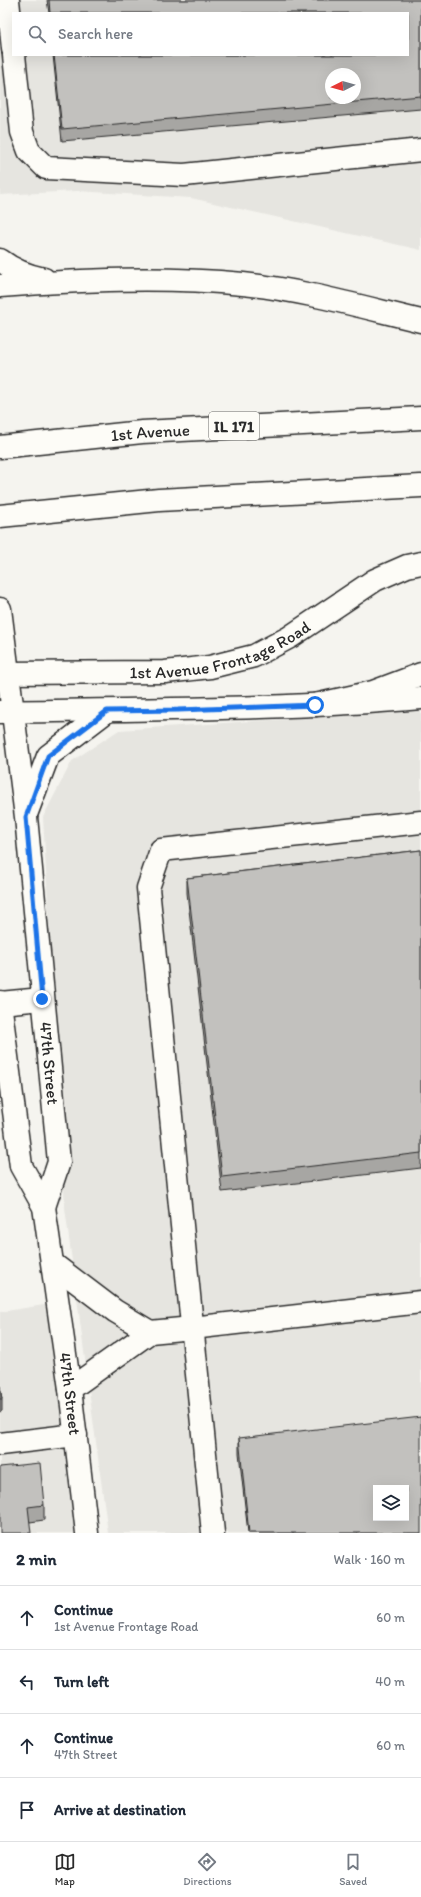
<!DOCTYPE html>
<html lang="en">
<head>
<meta charset="utf-8">
<style>
	body { margin:0; font-family:Itim,sans-serif; background:#f2f2f3; color:#1f2937 }
	.controls { position:absolute; right:12px; bottom:12px; display:grid; overflow:hidden; border-radius:0px; box-shadow:0 4px 16px #0002 }
	.controls button { width:36px; height:36px; display:grid; place-items:center; padding:0; border:0; border-bottom:1px solid #e0e1e3; background:#fff; color:#1f2937; font:20px sans-serif }
	.compass { position:absolute; left:325px; top:68px; width:36px; height:36px; border-radius:50%; background:#fff; box-shadow:0 4px 16px #0002; rotate:265deg }
	.stop { position:absolute; width:12px; height:12px; margin:-9px; border:3px solid #1a73e8; border-radius:50%; background:#fff }
	.stop.end { background:#1a73e8; border-color:#fff; box-shadow:0 1px 4px #0008 }
	.list { margin:0; padding:0; list-style:none }
	h2 { display:flex; justify-content:space-between; align-items:center; height:52px; margin:0; padding:0 16px; font-size:17px }
	h2 small { font-size:13px; font-weight:400; color:#747a83 }
	.list li { display:grid; grid-template-columns:26px 1fr auto; gap:12px; align-items:center; box-sizing:border-box; height:64px; padding:0 16px; border-top:1px solid #e0e1e3 }
	.list b { display:block; font-size:15px; white-space:nowrap }
	.list p { margin:0; font-size:13px; white-space:nowrap; color:#747a83 }
	.list em { font-size:13px; font-style:normal; color:#747a83 }
	.icon { flex:none; width:22px; height:22px; fill:none; stroke:currentColor; stroke-width:2; stroke-linecap:round; stroke-linejoin:round }
	.map { position:relative; flex:none; width:421px; height:1533px; overflow:hidden }
	.search { position:absolute; background:#fff; box-shadow:0 4px 16px #0002; left:12px; right:12px; top:12px; height:44px; display:flex; align-items:center; gap:10px; box-sizing:border-box; padding:0 14px; border-radius:0px; color:#747a83; font-size:15px }
	.sheet { height:308px; background:#fff }
	nav { display:flex; justify-content:space-around; align-items:center; box-sizing:border-box; height:56px; border-top:1px solid #e0e1e3; background:#fff; font-size:11px; color:#747a83 }
	nav a { display:grid; justify-items:center; gap:2px }
	nav .on { color:#2b2b2b }
	.map>svg:first-child { display:block }
	.built { fill:#e6e5e0; fill-rule:evenodd }
	.lines { fill:none; stroke-linecap:round; stroke-linejoin:round }
	.minor-casing { stroke:#2b2b2b; stroke-width:25 }
	.major-casing { stroke:#2b2b2b; stroke-width:25 }
	.minor { stroke:#fdfcf7; stroke-width:22 }
	.major { stroke:#fdfcf7; stroke-width:22 }
	.wall { fill:#a7a6a3; stroke:#2b2b2b }
	.building { fill:#c2c1be; stroke:#2b2b2b; fill-rule:evenodd }
	.route { stroke:#1a73e8; stroke-width:5 }
	.labels { text-anchor:middle; stroke-width:3; stroke-linejoin:round; paint-order:stroke }
	.shield { fill:#fdfcf7; stroke:#6a6a68; stroke-width:1 }
	.shield-label { font-size:16px; font-weight:bold; fill:#2b2b2b }
	.street-label { font-size:17px; fill:#2b2b2b; stroke:#fdfcf7 }
</style>
</head>
<body>
<div class="map">
<svg width="421" height="1533" viewBox="0 0 421 1533">
	<rect width="100%" height="100%" fill="#f5f4ef"/>
	<filter id="ink" filterUnits="userSpaceOnUse"><feTurbulence type="fractalNoise" baseFrequency=".025" numOctaves="2"/><feDisplacementMap in="SourceGraphic" scale="8" xChannelSelector="R" yChannelSelector="G"/><feConvolveMatrix kernelMatrix="1 2 1 2 8 2 1 2 1" color-interpolation-filters="sRGB"/></filter>
	<g filter="url(#ink)">
		<g class="built">
			<path d="M0,0H421V250L191,198L77,191L0,195ZM13,13H408V55H13ZM331,74H355V98H331Z"/>
			<path d="M421,710V1533H108L65,1208L43,817L72,761L119,730ZM376,1488H406V1518H376Z"/>
			<polygon points="50,1304 77,1533 0,1533 0,1312"/>
		</g>
		<g class="lines">
			<defs>
				<g id="minor">
					<polyline points="8,0 13,49"/>
					<polyline points="14,55 22,132 29,151 46,168 184,175 421,150"/>
					<path id="s1" d="M0,673L165,672L210,667L254,656L290,637L375,580L407,566L421,563"/>
					<path d="M0,712C140,709 281,710 421,698"/>
					<polyline points="0,1003 42,999"/>
					<polyline points="53,1264 115,1311 150,1332"/>
					<polyline points="70,1389 150,1332 192,1328 421,1302"/>
					<polyline points="0,1444 76,1435"/>
					<polyline points="213,1533 148,888 161,850 421,822"/>
				</g>
				<g id="major">
					<path d="M0,260C13,270 28,276 44,279"/>
					<path d="M0,286C81,280 162,276 243,284C303,290 362,307 421,321"/>
					<path id="s2" d="M0,447L142,432L421,418"/>
					<polyline points="0,516 159,500 421,486"/>
					<path id="s3" d="M0,609L26,817L59,1162L44,1207"/>
					<polyline points="315,705 373,692 421,674"/>
					<polyline points="27,812 48,756 107,711"/>
					<path id="s4" d="M0,1002L21,1166L44,1207L70,1389L87,1533"/>
				</g>
			</defs>
			<use href="#minor" class="minor-casing"/>
			<use href="#major" class="major-casing"/>
			<use href="#minor" class="minor"/>
			<use href="#major" class="major"/>
		</g>
		<g class="wall">
			<polygon points="47,0 421,0 421,109 62,141 53,55 408,55 408,13 49,13"/>
			<polygon points="421,850 421,1168 222,1192 187,893 187,878"/>
			<polygon points="0,1386 2,1399 2,1411 0,1412"/>
			<polygon points="239,1438 421,1533 248,1533 239,1453"/>
			<polygon points="0,1467 44,1505 44,1520 30,1522"/>
		</g>
		<g class="building">
			<path d="M49,0H421V96L62,129L54,55H408V13H50ZM331,74H355V98H331Z"/>
			<polygon points="421,850 421,1153 222,1177 187,878"/>
			<polygon points="0,1386 2,1399 0,1399"/>
			<path d="M421,1417V1533H249L239,1438ZM376,1488H406V1518H376Z"/>
			<polygon points="40,1463 44,1505 28,1507 31,1533 0,1533 0,1467"/>
		</g>
	</g>
	<g class="lines" filter="url(#ink)">
		<polyline class="route" points="42,999 26,817 48,756 107,711 178,710 315,705"/>
	</g>
	<g class="labels">
		<rect class="shield" x="209" y="412" width="50" height="28" rx="3"/>
		<g class="shield-label">
			<text x="234" y="432">IL 171</text>
		</g>
		<g class="street-label">
			<text dy="6" stroke="none"><textPath href="#s2" startOffset="151">1st Avenue</textPath></text>
			<text dy="6" stroke="none"><textPath href="#s1" startOffset="224">1st Avenue Frontage Road</textPath></text>
			<text dy="6" stroke="none"><textPath href="#s3" startOffset="457">47th Street</textPath></text>
			<text dy="6" stroke="none"><textPath href="#s4" startOffset="401">47th Street</textPath></text>
		</g>
	</g>
</svg>
<div class="controls">
<button><svg class="icon" aria-label="layers" viewBox="0 0 24 24"><path d="M12 4l9 5-9 5-9-5zM3 14l9 5 9-5"/></svg></button>
</div>
<svg class="compass" viewBox="-18 -18 36 36"><path d="M0-13l5 13h-10z" fill="#e53935"/><path d="M0 13l5-13h-10z" fill="#747a83"/></svg>
<div class="stop" style="left:315px;top:705px"></div>
<div class="stop end" style="left:42px;top:999px"></div>
<div class="search"><svg class="icon" aria-label="search" viewBox="0 0 24 24"><circle cx="10" cy="10" r="6"/><path d="M15 15l6 6"/></svg>Search here</div>
</div>
<section class="sheet">
<h2>2 min<small>Walk · 160 m</small></h2>
<ul class="list">
<li><svg class="icon" aria-label="ahead" viewBox="0 0 24 24"><path d="M12 20V5M6 11l6-6 6 6"/></svg><div><b>Continue</b><p>1st Avenue Frontage Road</p></div><em>60 m</em></li>
<li><svg class="icon" aria-label="left" viewBox="0 0 24 24"><path d="M17 20v-9H6M10 6l-5 5 5 5"/></svg><div><b>Turn left</b></div><em>40 m</em></li>
<li><svg class="icon" aria-label="ahead" viewBox="0 0 24 24"><path d="M12 20V5M6 11l6-6 6 6"/></svg><div><b>Continue</b><p>47th Street</p></div><em>60 m</em></li>
<li><svg class="icon" aria-label="arrive" viewBox="0 0 24 24"><path d="M6 21V4h12l-3 4 3 4H6"/></svg><div><b>Arrive at destination</b></div></li>
</ul>
</section>
<nav>
<a class="on"><svg class="icon" aria-label="map" viewBox="0 0 24 24"><path d="M3 6l6-2 6 2 6-2v14l-6 2-6-2-6 2zM9 4v14M15 6v14"/></svg>Map</a>
<a><svg class="icon" aria-label="directions" viewBox="0 0 24 24"><path d="M12 3l9 9-9 9-9-9zM9 14v-3h6M13 9l2 2-2 2"/></svg>Directions</a>
<a><svg class="icon" aria-label="saved" viewBox="0 0 24 24"><path d="M7 4h10v16l-5-4-5 4z"/></svg>Saved</a>
</nav>
</body>
</html>
